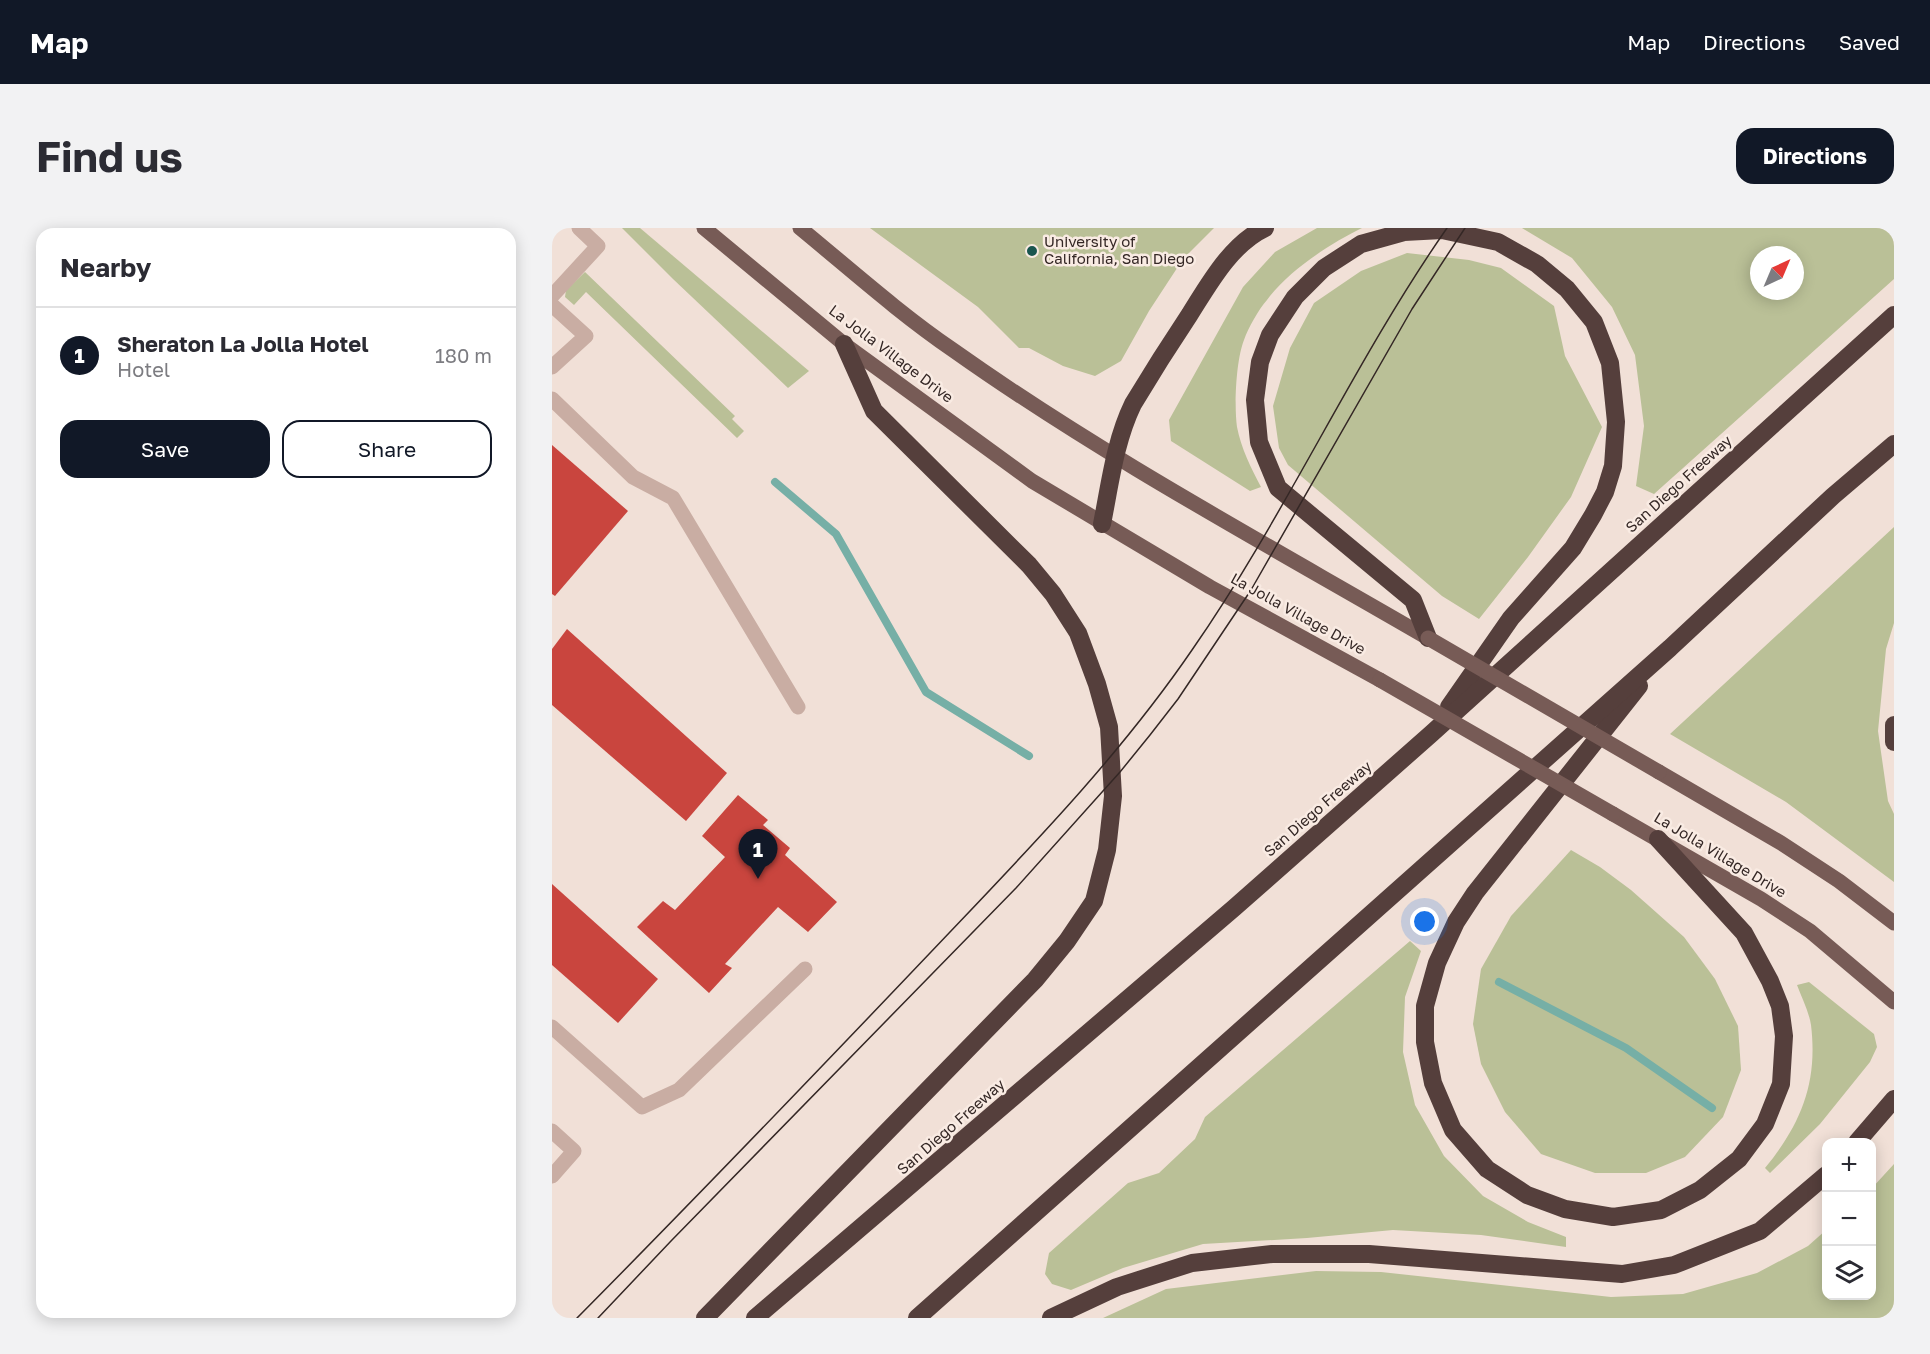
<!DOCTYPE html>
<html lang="en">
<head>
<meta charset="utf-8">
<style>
	body { margin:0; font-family:"Golos Text",sans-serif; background:#f2f2f3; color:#2b2b33 }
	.controls { position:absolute; right:18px; bottom:18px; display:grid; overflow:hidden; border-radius:12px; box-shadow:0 3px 15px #0003 }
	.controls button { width:54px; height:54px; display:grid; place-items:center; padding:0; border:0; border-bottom:2px solid #e1e1e2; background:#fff; color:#2b2b33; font:30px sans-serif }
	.compass { position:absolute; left:1198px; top:18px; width:54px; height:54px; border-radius:50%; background:#fff; box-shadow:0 3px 15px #0003; rotate:44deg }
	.you { position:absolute; left:873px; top:694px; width:21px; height:21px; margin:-15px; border:4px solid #fff; border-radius:50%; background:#1a73e8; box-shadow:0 0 0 9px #1a73e833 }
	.badge { display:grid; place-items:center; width:39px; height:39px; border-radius:50%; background:#111827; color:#fff; font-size:20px; font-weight:700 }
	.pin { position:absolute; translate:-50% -50px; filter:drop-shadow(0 2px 3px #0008) }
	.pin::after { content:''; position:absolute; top:32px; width:21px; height:18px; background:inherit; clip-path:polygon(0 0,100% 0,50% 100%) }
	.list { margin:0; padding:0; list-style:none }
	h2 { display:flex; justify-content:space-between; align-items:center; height:78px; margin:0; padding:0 24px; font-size:26px }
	h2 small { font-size:20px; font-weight:400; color:#7c7c81 }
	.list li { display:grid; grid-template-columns:39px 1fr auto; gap:18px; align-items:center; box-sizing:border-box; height:96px; padding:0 24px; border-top:2px solid #e1e1e2 }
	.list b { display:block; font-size:22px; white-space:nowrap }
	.list p { margin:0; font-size:20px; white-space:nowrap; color:#7c7c81 }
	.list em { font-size:20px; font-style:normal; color:#7c7c81 }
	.actions { display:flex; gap:12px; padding:18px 24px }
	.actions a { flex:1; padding:14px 0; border:2px solid #111827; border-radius:18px; text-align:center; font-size:21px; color:#111827 }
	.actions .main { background:#111827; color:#fff }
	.icon { flex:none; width:33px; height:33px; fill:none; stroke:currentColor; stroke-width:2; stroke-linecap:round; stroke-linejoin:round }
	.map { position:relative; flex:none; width:1342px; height:1090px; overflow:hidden; border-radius:18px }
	header { display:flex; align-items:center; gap:36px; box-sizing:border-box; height:84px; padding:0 30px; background:#111827; color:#fff }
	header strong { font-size:28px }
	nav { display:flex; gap:33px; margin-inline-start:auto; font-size:21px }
	.intro { display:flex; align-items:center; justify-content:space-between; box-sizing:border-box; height:144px; padding:0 36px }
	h1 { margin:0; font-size:42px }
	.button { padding:15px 27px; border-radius:18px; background:#111827; color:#fff; font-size:21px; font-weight:700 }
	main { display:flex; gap:36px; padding:0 36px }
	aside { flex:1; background:#fff; border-radius:18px; box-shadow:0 3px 15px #0003 }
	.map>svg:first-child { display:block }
	.green { fill:#bac097; fill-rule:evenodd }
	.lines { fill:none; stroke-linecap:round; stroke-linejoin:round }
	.stream { stroke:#76afa6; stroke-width:8 }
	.building { fill:#c9453e }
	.minor { stroke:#c9ada3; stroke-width:15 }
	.major { stroke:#775b56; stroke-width:15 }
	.highway { stroke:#553f3c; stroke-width:18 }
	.tram { stroke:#342725; stroke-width:1.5 }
	.major-bridge { stroke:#775b56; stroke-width:15 }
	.poi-dot { fill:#1a564f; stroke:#f9ebe3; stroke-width:2 }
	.labels { text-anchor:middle; stroke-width:5; stroke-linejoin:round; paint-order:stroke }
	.poi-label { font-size:15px; fill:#342725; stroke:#f9ebe3; text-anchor:start }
	.street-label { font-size:15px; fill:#342725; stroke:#f9ebe3 }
</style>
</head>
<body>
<header>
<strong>Map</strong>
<nav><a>Map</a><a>Directions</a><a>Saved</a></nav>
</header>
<div class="intro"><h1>Find us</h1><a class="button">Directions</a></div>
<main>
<aside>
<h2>Nearby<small></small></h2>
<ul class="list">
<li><span class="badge">1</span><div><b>Sheraton La Jolla Hotel</b><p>Hotel</p></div><em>180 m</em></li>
</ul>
<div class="actions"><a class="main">Save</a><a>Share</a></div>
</aside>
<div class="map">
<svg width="1342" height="1090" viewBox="0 0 1342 1090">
	<rect width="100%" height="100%" fill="#f1e0d7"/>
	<g class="green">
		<polygon points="70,0 88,0 257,143 236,160 121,51"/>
		<polygon points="318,0 662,0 631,31 597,83 569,133 543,148 511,138 477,120 467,120 426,79"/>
		<path d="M765,0H810C779,15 736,43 715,72C707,81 696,100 692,112C684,132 682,178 685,199C689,220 699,240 709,259L698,263L619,213L617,192L691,59L723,24Z"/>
		<path d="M970,0H1342V51L1102,266L1084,258L1092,198L1083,127L1060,79L1020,30ZM1207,27H1243V63H1207Z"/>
		<polygon points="855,25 917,32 949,40 1002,78 1013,128 1050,199 1019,269 976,329 927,391 890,368 736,237 727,220 721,178 738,120 762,75 809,43"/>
		<polygon points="33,44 183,188 180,191 192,203 185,210 34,64 22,77 13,69 14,62"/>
		<polygon points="1342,299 1342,395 1334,421 1326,503 1336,573 1342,586 1342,654 1234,574 1118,506"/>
		<polygon points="1019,622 1048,639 1079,662 1132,709 1163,751 1186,798 1189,842 1171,889 1133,929 1094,945 1043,945 989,926 953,884 929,836 921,796 929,741 959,688"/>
		<polygon points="858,713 869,723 853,769 851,824 863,877 892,928 931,968 976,994 1014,1009 1014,1019 929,1007 841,1002 755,1010 651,1016 571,1040 519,1062 500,1056 493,1046 497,1025 576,955 607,945 643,911 653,889"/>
		<path d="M1257,754L1322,806L1325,819L1318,834L1268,896L1218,945L1213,940C1249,896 1266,855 1259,797C1257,784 1250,770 1245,757Z"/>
		<polygon points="1342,936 1342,1090 551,1090 614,1061 764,1043 829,1044 1059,1069 1131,1066 1205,1045 1256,1018 1274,1002 1274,1068 1320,1068 1320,960"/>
	</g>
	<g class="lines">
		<g class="stream">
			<polyline points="223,254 284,306 374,464 477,528"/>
			<polyline points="947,754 1074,820 1160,880"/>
		</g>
	</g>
	<g class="building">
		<polygon points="0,217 76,283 3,368 0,366"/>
		<polygon points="15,401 175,545 134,593 0,477 0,421"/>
		<polygon points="186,567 216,592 211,597 238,620 233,627 285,674 256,704 226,679 173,736 180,740 157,765 85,699 111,673 123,682 173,629 150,608"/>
		<polygon points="0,656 106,751 66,795 0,737"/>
	</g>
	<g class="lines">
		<g class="minor">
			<polyline points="0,68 46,18 27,0"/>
			<polyline points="0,77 34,108 0,139"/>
			<polyline points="0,171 81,249 121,270 246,479"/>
			<polyline points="0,799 90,879 127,862 253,741"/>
			<polyline points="0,903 22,923 0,948"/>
		</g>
		<g class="major">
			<polyline points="152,0 292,116 480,253 658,359 828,452"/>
			<path d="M248,0C298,41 347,85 401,122C552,229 716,317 876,410"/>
			<polyline points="1107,544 1229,615 1287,653 1342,695"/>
			<polyline points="1061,586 1209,671 1258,703 1342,774"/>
		</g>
		<g class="highway">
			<path d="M550,296C558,256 563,213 581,176C599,146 618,116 638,86C657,56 679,16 713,0"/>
			<polyline points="876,410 861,372 726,260 707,214 703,172 708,134 718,107 743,69 772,40 809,16 852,4 890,2 946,14 985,36 1015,61 1042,94 1058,135 1064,194 1061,238 1053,264 1041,287 1021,320 959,390 897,479"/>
			<polyline points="1087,458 923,665 904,694 885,735 873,778 873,814 881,855 901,902 935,941 975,967 1013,981 1061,989 1109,982 1148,962 1187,931 1213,896 1229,856 1232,808 1228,778 1218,753 1192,705 1106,611"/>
			<polyline points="1342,497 1342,514"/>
			<polyline points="1305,914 1342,871"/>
			<polyline points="153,1090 483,752 515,713 542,673 555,622 561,568 557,499 545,456 526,405 501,366 477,337 322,183 292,116"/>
			<polyline points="203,1090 682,680 879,506 1342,87"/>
			<polyline points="365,1090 1118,420 1281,268 1342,216"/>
			<polyline points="499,1090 565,1059 640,1035 720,1026 817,1026 1070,1046 1122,1037 1208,1003 1274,947"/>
		</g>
		<g class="tram">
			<path d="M25,1090C144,970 261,848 378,725C470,628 564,533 640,422C734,287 801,135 895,0"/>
			<polyline points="46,1090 119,1013 464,660 568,544 598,507 626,471 699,362 860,81 913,0"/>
		</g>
		<g class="major-bridge">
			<polyline points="876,410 1107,544"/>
			<polyline points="828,452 1061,586"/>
		</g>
	</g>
	<circle class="poi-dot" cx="480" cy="23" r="6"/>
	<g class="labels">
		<g class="poi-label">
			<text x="492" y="19">University of<tspan x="492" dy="17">California, San Diego</tspan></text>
		</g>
		<g class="street-label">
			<text transform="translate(339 126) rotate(37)" y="5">La Jolla Village Drive</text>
			<text transform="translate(1127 256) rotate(-42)" y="5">San Diego Freeway</text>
			<text transform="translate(746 386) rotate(29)" y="5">La Jolla Village Drive</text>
			<text transform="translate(766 581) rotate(-41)" y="5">San Diego Freeway</text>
			<text transform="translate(1168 627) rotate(31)" y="5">La Jolla Village Drive</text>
			<text transform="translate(399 899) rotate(-41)" y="5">San Diego Freeway</text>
		</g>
	</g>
</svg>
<div class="controls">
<button>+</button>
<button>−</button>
<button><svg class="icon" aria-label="layers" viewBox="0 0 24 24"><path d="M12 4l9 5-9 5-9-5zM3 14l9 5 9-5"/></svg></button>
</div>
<svg class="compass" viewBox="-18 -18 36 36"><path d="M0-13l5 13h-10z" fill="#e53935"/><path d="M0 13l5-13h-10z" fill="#7c7c81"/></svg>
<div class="you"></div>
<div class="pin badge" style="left:206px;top:651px">1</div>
</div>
</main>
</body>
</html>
